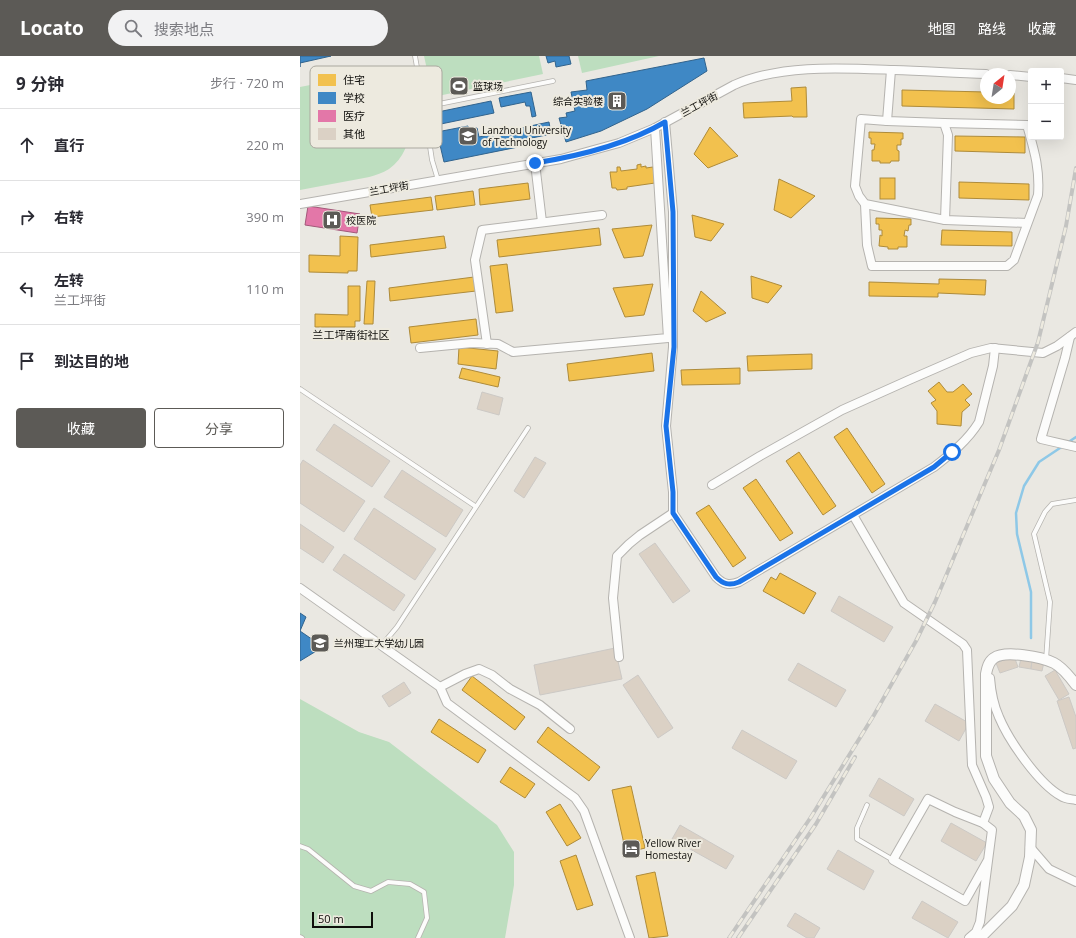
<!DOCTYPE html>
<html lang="zh">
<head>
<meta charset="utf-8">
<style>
	body { margin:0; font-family:"Open Sans","Noto Sans SC",sans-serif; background:#f2f2f3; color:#2b2b33 }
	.controls { position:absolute; right:12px; top:12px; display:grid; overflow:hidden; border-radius:4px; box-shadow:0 4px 16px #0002 }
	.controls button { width:36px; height:36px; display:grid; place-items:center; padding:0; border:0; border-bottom:1px solid #e1e1e2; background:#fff; color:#2b2b33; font:20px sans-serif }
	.compass { position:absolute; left:680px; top:12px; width:36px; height:36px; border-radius:50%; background:#fff; box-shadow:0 4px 16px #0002; rotate:30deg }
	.scale { position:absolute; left:12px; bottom:10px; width:61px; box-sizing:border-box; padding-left:4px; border:2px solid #0f0e0b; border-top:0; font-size:11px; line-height:14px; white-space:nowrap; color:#0f0e0b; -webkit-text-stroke:3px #edeadf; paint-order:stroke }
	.stop { position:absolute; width:12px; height:12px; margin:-9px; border:3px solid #1a73e8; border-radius:50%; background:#fff }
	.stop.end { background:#1a73e8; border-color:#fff; box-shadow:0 1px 4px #0008 }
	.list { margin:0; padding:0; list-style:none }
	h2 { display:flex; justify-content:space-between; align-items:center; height:52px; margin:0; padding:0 16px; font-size:17px }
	h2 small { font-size:13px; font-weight:400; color:#7c7c81 }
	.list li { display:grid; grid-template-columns:26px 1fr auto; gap:12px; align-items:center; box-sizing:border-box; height:72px; padding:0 16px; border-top:1px solid #e1e1e2 }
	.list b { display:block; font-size:15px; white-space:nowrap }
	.list p { margin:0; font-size:13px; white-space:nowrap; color:#7c7c81 }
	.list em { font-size:13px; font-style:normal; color:#7c7c81 }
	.actions { display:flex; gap:8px; padding:12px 16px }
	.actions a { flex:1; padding:9px 0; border:1px solid #5c5a56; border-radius:4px; text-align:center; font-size:14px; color:#5c5a56 }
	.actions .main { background:#5c5a56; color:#fff }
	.icon { flex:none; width:22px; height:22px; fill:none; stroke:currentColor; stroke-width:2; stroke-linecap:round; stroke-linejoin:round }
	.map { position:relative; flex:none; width:776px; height:882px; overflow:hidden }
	header { display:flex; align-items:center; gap:24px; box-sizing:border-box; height:56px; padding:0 20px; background:#5c5a56; color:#fff }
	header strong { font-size:19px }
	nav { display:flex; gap:22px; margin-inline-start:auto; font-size:14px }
	.search { width:280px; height:36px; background:#f2f2f3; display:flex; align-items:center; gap:10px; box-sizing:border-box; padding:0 14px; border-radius:22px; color:#7c7c81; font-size:15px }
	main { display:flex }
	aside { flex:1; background:#fff }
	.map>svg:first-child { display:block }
	.green { fill:#bddebf }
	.homes { fill:#f2c14e; stroke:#ae8b3a }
	.schools { fill:#3f88c5; stroke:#31638d }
	.health { fill:#e377a8; stroke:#a35879 }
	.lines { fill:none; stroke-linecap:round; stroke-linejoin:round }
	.stream { stroke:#8ec8e7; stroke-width:2.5 }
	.building { fill:#dbd1c5; stroke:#ccc9c5 }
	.service-casing { stroke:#b5b3af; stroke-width:5.5 }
	.minor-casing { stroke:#b5b3af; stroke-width:10 }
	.tertiary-casing { stroke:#b5b3af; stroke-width:12 }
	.service { stroke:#fcfcfb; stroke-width:4 }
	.minor { stroke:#fcfcfb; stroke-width:8 }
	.tertiary { stroke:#fcfcfb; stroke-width:10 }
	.rail-casing { stroke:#c3c3c1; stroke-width:4 }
	.rail { stroke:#edeadf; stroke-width:2.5; stroke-dasharray:8; stroke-linecap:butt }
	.route { stroke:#1a73e8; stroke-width:5 }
	.labels { text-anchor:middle; stroke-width:4; stroke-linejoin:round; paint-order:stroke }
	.poi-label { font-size:10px; fill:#0f0e0b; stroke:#edeadf; text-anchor:start }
	.street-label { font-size:10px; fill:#0f0e0b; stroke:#edeadf }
	.neighbourhood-label { font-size:11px; fill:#0f0e0b; stroke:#edeadf }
	.key { fill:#edeadf; stroke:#aaa89f; stroke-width:1 }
	.key-label { font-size:11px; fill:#0f0e0b }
</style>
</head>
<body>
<header>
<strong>Locato</strong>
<div class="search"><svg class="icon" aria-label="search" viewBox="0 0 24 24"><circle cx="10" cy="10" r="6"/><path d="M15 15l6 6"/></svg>搜索地点</div>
<nav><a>地图</a><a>路线</a><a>收藏</a></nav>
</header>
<main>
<aside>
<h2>9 分钟<small>步行 · 720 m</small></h2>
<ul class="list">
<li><svg class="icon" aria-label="ahead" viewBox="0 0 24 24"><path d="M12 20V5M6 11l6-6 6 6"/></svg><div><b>直行</b></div><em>220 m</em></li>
<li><svg class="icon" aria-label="right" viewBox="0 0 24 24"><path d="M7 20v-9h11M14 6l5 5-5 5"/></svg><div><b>右转</b></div><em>390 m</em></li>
<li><svg class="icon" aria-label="left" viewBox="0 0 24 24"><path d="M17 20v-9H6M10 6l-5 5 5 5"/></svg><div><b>左转</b><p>兰工坪街</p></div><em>110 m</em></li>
<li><svg class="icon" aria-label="arrive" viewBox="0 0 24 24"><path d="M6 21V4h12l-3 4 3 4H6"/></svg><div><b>到达目的地</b></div></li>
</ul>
<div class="actions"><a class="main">收藏</a><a>分享</a></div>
</aside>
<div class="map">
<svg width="776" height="882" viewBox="0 0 776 882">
	<rect width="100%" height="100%" fill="#eae8e2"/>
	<g class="green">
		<polygon points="124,0 239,0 243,18 133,41"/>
		<polygon points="278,0 359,0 282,17"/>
		<path d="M51,21C63,21 74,21 84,27C114,45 119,92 89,113C76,121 63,122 48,125C32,128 16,131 0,134V31Z"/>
		<polygon points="0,643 59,676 89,686 197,769 214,796 214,829 205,882 0,882"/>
	</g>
	<g class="homes">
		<polygon points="506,31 507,61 493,61 492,60 444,62 443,47 492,45 491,32"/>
		<polygon points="602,34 686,36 686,42 710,42 710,37 714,37 714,53 602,50"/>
		<polygon points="410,71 438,100 408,112 394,98"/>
		<polygon points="569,76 603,77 603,83 601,83 601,89 597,89 597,94 599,95 599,105 591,105 590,107 580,107 580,105 572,105 572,94 574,94 575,88 571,88 571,82 569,82"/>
		<polygon points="655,80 725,81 725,97 655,95"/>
		<polygon points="341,108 341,111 346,110 346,112 353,111 355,127 327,131 327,133 317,134 316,132 312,132 310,116 317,116 317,111 320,111 321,115 337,113 337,109"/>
		<rect x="580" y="122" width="15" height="21"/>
		<polygon points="479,123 515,140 491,162 474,154"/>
		<polygon points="659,126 729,128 729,144 659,142"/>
		<polygon points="228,127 230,143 180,149 179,133"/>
		<polygon points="173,135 175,149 137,154 135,140"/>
		<polygon points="131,141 133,154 72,161 70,149"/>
		<polygon points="392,159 424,168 411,185 395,181"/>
		<polygon points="576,162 611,163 611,169 609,169 608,175 605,174 604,180 607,180 607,191 598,191 598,193 588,193 588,191 579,190 580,179 582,180 582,174 579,174 579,168 576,168"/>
		<polygon points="352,169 343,200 324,202 312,173"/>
		<polygon points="299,172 301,189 199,201 197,184"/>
		<polygon points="642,174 712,176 712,190 641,189"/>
		<polygon points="40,180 58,181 57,215 48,215 48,217 9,216 9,199 40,200"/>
		<polygon points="144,180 146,192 71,201 70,189"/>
		<polygon points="207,208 213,255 196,257 190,210"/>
		<polygon points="451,220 482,230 468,247 452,242"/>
		<polygon points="174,221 176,235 90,245 89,232"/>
		<polygon points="639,223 686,224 685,239 638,237 638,241 569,240 569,226 639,228"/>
		<polygon points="67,225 75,225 73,268 64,268"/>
		<polygon points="353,228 344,259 325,261 313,232"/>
		<polygon points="48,230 60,230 60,265 55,265 55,271 15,271 15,258 48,259"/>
		<polygon points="401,235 426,257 406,266 393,255"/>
		<polygon points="176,263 178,279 111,287 109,271"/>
		<polygon points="159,291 198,295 196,313 158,308"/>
		<polygon points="352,297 354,315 269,325 267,308"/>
		<polygon points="512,298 512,313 448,315 447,300"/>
		<polygon points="162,312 200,321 198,331 159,322"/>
		<polygon points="440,312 440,328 382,329 381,314"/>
		<polygon points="639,326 647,336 653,336 663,328 672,338 665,344 670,349 662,356 661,370 637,368 637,355 631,347 636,344 628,335"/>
		<polygon points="547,372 585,428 572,437 534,381"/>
		<polygon points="499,396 536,450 523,459 486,405"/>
		<polygon points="456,423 493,477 480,485 443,432"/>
		<polygon points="409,449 446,502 433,511 396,457"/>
		<polygon points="480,517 516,537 504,558 463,535 471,521 476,524"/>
		<polygon points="172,620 225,661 215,674 162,634"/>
		<polygon points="139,663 186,694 178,707 131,676"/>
		<polygon points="248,671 300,711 289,725 237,686"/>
		<polygon points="210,711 235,728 225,742 200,726"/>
		<polygon points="331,730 345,792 326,797 312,734"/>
		<polygon points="260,748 281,782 267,790 246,756"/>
		<polygon points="276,799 293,849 277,854 260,805"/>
		<polygon points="355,816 368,880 349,882 336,820"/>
	</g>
	<g class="schools">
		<polygon points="0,0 31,0 0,7 0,11"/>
		<polygon points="246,0 269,0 271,8 256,11 255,5 248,7"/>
		<polygon points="404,2 407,15 347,53 301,75 266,86 259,62 267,61 266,57 275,55 271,36 287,34 286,25"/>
		<polygon points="231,36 236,60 232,61 230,50 226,50 225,46 201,51 199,42"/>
		<polygon points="191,45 194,57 136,69 133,57"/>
		<polygon points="249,66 251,78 227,83 228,89 144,106 137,76 168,70 169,74 177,72 179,81"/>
		<polygon points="0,557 6,561 0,575 19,588 20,591 18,594 0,605"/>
	</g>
	<polygon class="health" points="8,150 60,158 57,177 5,169"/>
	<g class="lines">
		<g class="stream">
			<polyline points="767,387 776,381"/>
			<polyline points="731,582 731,536 717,478 716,457 724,430 739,406 763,390"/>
		</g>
	</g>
	<g class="building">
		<polygon points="182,336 203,342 199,359 177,353"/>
		<polygon points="34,368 90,405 72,431 16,394"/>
		<polygon points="235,401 246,407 224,442 214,435"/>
		<polygon points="3,404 65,445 44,476 0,447 0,409"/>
		<polygon points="102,414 163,454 146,481 84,441"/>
		<polygon points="74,452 136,493 115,524 54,483"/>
		<polygon points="0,468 34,491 23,507 0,492"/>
		<polygon points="355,487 390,535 373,547 339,498"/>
		<polygon points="44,498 105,539 94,555 33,514"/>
		<polygon points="539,540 593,571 584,586 531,555"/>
		<polygon points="315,592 322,623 240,639 234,609"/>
		<polygon points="714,600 718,611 700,617 696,607"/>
		<polygon points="721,602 732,604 731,613 719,611"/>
		<polygon points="732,604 744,606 742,615 731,613"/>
		<polygon points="498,607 546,634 536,651 488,624"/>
		<polygon points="755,614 769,638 759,644 745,620"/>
		<polygon points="338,619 373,672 358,682 323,629"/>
		<polygon points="104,626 111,637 89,651 82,640"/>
		<polygon points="769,641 776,661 776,692 773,693 757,645"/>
		<polygon points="635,648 669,667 659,685 625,665"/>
		<polygon points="442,674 497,705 486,723 432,692"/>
		<polygon points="579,722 614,743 604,760 569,740"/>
		<polygon points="651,767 687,787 676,805 641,785"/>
		<polygon points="380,769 434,800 426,813 372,783"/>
		<polygon points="538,794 574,815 564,834 527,813"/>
		<polygon points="622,845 658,866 648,882 612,862"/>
		<polygon points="495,857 520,872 514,882 507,882 487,870"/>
	</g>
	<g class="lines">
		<defs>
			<g id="service">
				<polyline points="115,0 124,51 132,104 138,124"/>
				<polyline points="124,51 253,25"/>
				<polyline points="0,333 175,450"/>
				<polyline points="82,589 97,571 228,372"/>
				<polyline points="746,604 750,546 734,478 745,456 752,448 776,444"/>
				<polyline points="567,749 557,772 557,783 593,804"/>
				<polyline points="0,790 8,793 54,830 71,835 88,826 110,828 124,836 127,862 118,882"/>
				<polyline points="0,881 2,882"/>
			</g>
			<g id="minor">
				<polyline points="591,14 587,65 644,67 648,79 645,164"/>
				<polyline points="710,19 731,21"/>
				<polyline points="761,22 776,24"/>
				<polyline points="587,65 561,63 555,130 559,140 565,148 645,164 727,167"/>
				<polyline points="235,107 242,166"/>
				<path d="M0,148L261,103L319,87L355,72L434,29C481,8 543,12 594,14C625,15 655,17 686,18"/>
				<path d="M565,148L567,189L572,210H707L714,204L738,139C740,112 734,94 727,69L644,67"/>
				<polyline points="770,281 765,302 741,383 776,391"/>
				<polyline points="187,288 175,204 182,174 302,159"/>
				<polyline points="120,292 172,287 198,288 213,296 368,282 355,72"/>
				<polyline points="412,429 460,400 542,354 609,324 671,297 691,292 743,297 757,290 776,276"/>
				<path d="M373,457L416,521C423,528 429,530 439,526L634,411C651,398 668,384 679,366L693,310L695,292"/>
				<polyline points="553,459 604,547 663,588 667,594 672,709 686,741 689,751 683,767"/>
				<polyline points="0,532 140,631 147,647 275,742 284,755 330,882"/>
				<polyline points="319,601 313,542 317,500 329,488 340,479 373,457 373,436 366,370 373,291 373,156 365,66"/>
				<path d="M690,622C691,635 694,650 699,661C709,685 739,728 761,740C765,743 771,743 776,744"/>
				<polyline points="140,631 165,618 179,613 192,619 210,633 240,649 270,673"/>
				<polyline points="730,791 749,813 776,826"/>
				<polyline points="669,882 676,876 680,866 692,774 683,767 655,756 628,743 593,804 665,845 688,804"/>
			</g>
			<path id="tertiary" d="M680,882L712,850L724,829L730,801L731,774L724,760L710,747L694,723L686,700V618C687,613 688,606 694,602C705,594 742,601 754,607C762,611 770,621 776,629"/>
		</defs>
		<use href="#service" class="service-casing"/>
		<use href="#minor" class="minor-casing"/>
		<use href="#tertiary" class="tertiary-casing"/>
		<use href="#service" class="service"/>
		<use href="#minor" class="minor"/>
		<use href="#tertiary" class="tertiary"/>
		<defs>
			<g id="rail">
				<polyline points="429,882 511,761 574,659 616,585 635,546 699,394 738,286 766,170 776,112"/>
				<polyline points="438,882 516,768 555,701"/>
			</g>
		</defs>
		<use href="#rail" class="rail-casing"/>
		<use href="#rail" class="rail"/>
	</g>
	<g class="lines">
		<path class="route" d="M235,107C279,100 326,89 365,66L373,156L374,291L366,370L373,436V457L416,521C423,528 429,530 439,526L634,411L652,396"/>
	</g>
	<defs>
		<symbol id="stadium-square" viewBox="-11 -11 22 22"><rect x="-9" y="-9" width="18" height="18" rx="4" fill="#5c5a56" stroke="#edeadf"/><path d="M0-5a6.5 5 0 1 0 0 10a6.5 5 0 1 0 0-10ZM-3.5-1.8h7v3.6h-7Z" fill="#fff"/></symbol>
		<symbol id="building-square" viewBox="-11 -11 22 22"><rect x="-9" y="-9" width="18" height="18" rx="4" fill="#5c5a56" stroke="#edeadf"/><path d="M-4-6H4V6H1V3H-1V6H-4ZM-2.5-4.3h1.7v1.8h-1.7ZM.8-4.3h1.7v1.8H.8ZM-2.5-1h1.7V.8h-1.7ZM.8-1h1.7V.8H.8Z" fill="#fff"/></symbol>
		<symbol id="university-square" viewBox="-11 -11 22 22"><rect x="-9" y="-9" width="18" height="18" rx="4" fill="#5c5a56" stroke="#edeadf"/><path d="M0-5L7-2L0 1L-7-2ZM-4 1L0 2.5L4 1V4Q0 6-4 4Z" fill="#fff"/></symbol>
		<symbol id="hospital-square" viewBox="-11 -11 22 22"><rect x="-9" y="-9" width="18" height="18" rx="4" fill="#5c5a56" stroke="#edeadf"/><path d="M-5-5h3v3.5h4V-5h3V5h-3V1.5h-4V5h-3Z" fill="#fff"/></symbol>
		<symbol id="school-square" viewBox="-11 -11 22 22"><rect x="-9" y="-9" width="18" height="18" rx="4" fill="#5c5a56" stroke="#edeadf"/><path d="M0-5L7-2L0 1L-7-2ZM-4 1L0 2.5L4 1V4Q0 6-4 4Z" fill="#fff"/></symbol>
		<symbol id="hotel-square" viewBox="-11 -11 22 22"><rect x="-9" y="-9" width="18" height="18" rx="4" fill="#5c5a56" stroke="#edeadf"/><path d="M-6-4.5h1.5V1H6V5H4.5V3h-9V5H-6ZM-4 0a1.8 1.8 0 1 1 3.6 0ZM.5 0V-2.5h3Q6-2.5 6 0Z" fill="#fff"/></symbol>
	</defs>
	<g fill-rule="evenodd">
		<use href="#stadium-square" x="148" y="19" width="22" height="22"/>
		<use href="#building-square" x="306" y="34" width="22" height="22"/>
		<use href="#university-square" x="157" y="69" width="22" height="22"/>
		<use href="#hospital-square" x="21" y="153" width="22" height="22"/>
		<use href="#school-square" x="9" y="576" width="22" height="22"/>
		<use href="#hotel-square" x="320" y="782" width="22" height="22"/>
	</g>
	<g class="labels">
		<g class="poi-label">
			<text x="173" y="34">篮球场</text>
			<text x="303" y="49" text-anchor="end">综合实验楼</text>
			<text x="182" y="78">Lanzhou University<tspan x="182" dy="12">of Technology</tspan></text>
			<text x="46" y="168">校医院</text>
			<text x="34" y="591">兰州理工大学幼儿园</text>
			<text x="345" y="791">Yellow River<tspan x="345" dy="12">Homestay</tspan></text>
		</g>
		<g class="street-label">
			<text transform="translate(399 48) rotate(-28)" y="4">兰工坪街</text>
			<text transform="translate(89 132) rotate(-10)" y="4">兰工坪街</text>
		</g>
		<g class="neighbourhood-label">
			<text x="51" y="283">兰工坪南街社区</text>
		</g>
	</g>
	<rect x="10" y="10" width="132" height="82" rx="6" class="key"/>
	<rect x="18" y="18" width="18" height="12" fill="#f2c14e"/>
	<rect x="18" y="36" width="18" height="12" fill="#3f88c5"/>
	<rect x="18" y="54" width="18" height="12" fill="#e377a8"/>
	<rect x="18" y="72" width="18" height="12" fill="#dbd1c5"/>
	<g class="key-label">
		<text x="43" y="28">住宅</text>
		<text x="43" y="46">学校</text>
		<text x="43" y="64">医疗</text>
		<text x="43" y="82">其他</text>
	</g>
</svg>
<div class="controls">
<button>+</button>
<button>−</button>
</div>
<svg class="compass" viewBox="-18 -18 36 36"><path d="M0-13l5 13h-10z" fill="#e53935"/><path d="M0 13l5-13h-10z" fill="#7c7c81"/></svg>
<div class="scale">50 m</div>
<div class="stop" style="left:652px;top:396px"></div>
<div class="stop end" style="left:235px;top:107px"></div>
</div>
</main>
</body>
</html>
